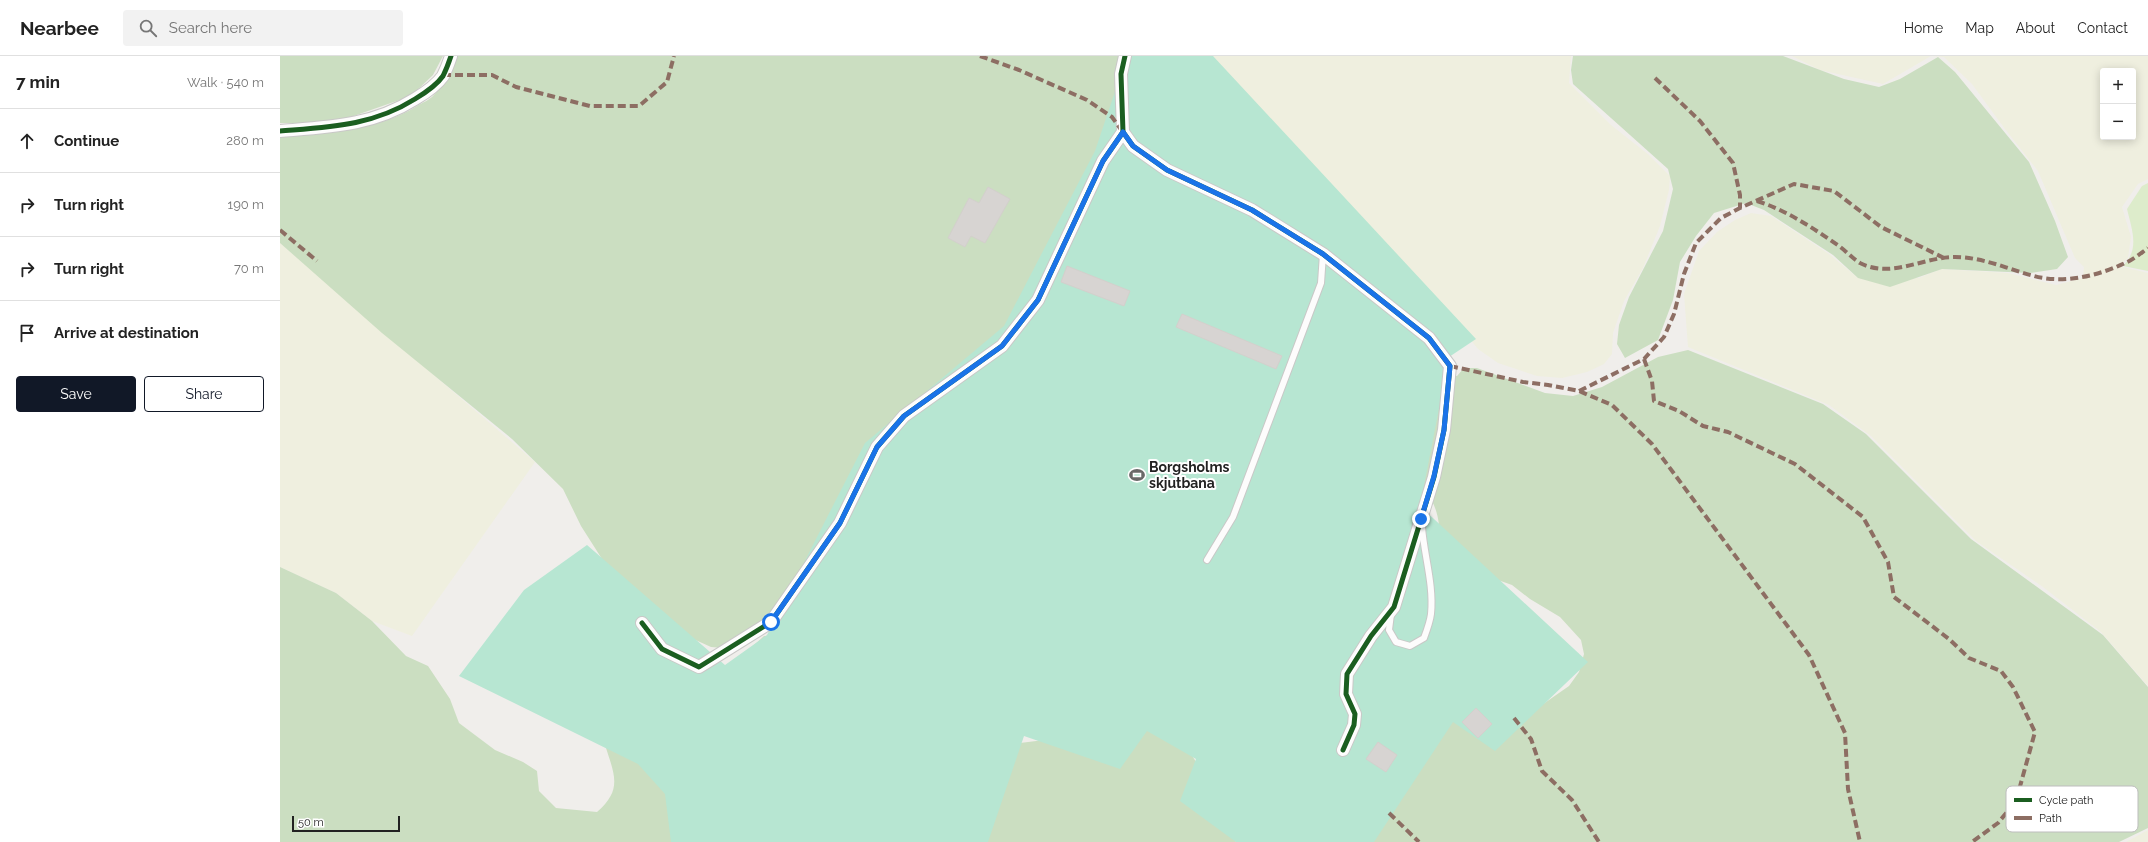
<!DOCTYPE html>
<html lang="en">
<head>
<meta charset="utf-8">
<style>
	body { margin:0; font-family:Raleway,sans-serif; background:#f2f2f2; color:#222 }
	.controls { position:absolute; right:12px; top:12px; display:grid; overflow:hidden; border-radius:4px; box-shadow:0 2px 10px #0003 }
	.controls button { width:36px; height:36px; display:grid; place-items:center; padding:0; border:0; border-bottom:1px solid #e0e0e0; background:#fff; color:#222; font:20px sans-serif }
	.scale { position:absolute; left:12px; bottom:10px; width:108px; box-sizing:border-box; padding-left:4px; border:2px solid #222; border-top:0; font-size:11px; line-height:14px; white-space:nowrap; color:#222; -webkit-text-stroke:3px #fff; paint-order:stroke }
	.stop { position:absolute; width:12px; height:12px; margin:-9px; border:3px solid #1a73e8; border-radius:50%; background:#fff }
	.stop.end { background:#1a73e8; border-color:#fff; box-shadow:0 1px 4px #0008 }
	.list { margin:0; padding:0; list-style:none }
	h2 { display:flex; justify-content:space-between; align-items:center; height:52px; margin:0; padding:0 16px; font-size:17px }
	h2 small { font-size:13px; font-weight:400; color:#767676 }
	.list li { display:grid; grid-template-columns:26px 1fr auto; gap:12px; align-items:center; box-sizing:border-box; height:64px; padding:0 16px; border-top:1px solid #e0e0e0 }
	.list b { display:block; font-size:15px; white-space:nowrap }
	.list em { font-size:13px; font-style:normal; color:#767676 }
	.actions { display:flex; gap:8px; padding:12px 16px }
	.actions a { flex:1; padding:9px 0; border:1px solid #111827; border-radius:4px; text-align:center; font-size:14px; color:#111827 }
	.actions .main { background:#111827; color:#fff }
	.icon { flex:none; width:22px; height:22px; fill:none; stroke:currentColor; stroke-width:2; stroke-linecap:round; stroke-linejoin:round }
	.map { position:relative; flex:none; width:1868px; height:786px; overflow:hidden }
	header { display:flex; align-items:center; gap:24px; box-sizing:border-box; height:56px; padding:0 20px; background:#fff; border-bottom:1px solid #e0e0e0 }
	header strong { font-size:19px }
	nav { display:flex; gap:22px; margin-inline-start:auto; font-size:14px }
	.search { width:280px; height:36px; background:#f2f2f2; display:flex; align-items:center; gap:10px; box-sizing:border-box; padding:0 14px; border-radius:4px; color:#767676; font-size:15px }
	main { display:flex }
	aside { flex:1; background:#fff }
	.map>svg:first-child { display:block }
	.farmland { fill:#efefdf; fill-rule:evenodd }
	.grass { fill:#ddeccb }
	.forest { fill:#cbdec1 }
	.pitch { fill:#b7e6d2 }
	.building { fill:#d7d4d2; stroke:#d3d0cc }
	.lines { fill:none; stroke-linecap:round; stroke-linejoin:round }
	.lane-casing { stroke:#c9c8c7; stroke-width:8 }
	.street-casing { stroke:#c9c8c7; stroke-width:14 }
	.lane { stroke:#fdfcfc; stroke-width:6 }
	.street { stroke:#fdfcfc; stroke-width:12 }
	.quiet { stroke:#8d6e63; stroke-width:4; stroke-dasharray:8 4; stroke-linecap:butt }
	.cycleway-casing { stroke:#fff; stroke-width:8 }
	.cycleway { stroke:#1b5e20; stroke-width:5 }
	.route { stroke:#1a73e8; stroke-width:5 }
	.labels { text-anchor:middle; stroke-width:4; stroke-linejoin:round; paint-order:stroke }
	.poi-label { font-size:14px; font-weight:bold; fill:#222; stroke:#fff; text-anchor:start }
	.key { fill:#fff; stroke:#bdbdbd; stroke-width:1 }
	.key-label { font-size:11px; fill:#222 }
</style>
</head>
<body>
<header>
<strong>Nearbee</strong>
<div class="search"><svg class="icon" aria-label="search" viewBox="0 0 24 24"><circle cx="10" cy="10" r="6"/><path d="M15 15l6 6"/></svg>Search here</div>
<nav><a>Home</a><a>Map</a><a>About</a><a>Contact</a></nav>
</header>
<main>
<aside>
<h2>7 min<small>Walk · 540 m</small></h2>
<ul class="list">
<li><svg class="icon" aria-label="ahead" viewBox="0 0 24 24"><path d="M12 20V5M6 11l6-6 6 6"/></svg><div><b>Continue</b></div><em>280 m</em></li>
<li><svg class="icon" aria-label="right" viewBox="0 0 24 24"><path d="M7 20v-9h11M14 6l5 5-5 5"/></svg><div><b>Turn right</b></div><em>190 m</em></li>
<li><svg class="icon" aria-label="right" viewBox="0 0 24 24"><path d="M7 20v-9h11M14 6l5 5-5 5"/></svg><div><b>Turn right</b></div><em>70 m</em></li>
<li><svg class="icon" aria-label="arrive" viewBox="0 0 24 24"><path d="M6 21V4h12l-3 4 3 4H6"/></svg><div><b>Arrive at destination</b></div></li>
</ul>
<div class="actions"><a class="main">Save</a><a>Share</a></div>
</aside>
<div class="map">
<svg width="1868" height="786" viewBox="0 0 1868 786">
	<rect width="100%" height="100%" fill="#f0eeeb"/>
	<g class="farmland">
		<polygon points="932,0 1291,0 1289,27 1331,69 1369,99 1390,120 1389,134 1380,170 1363,212 1344,245 1333,277 1332,298 1324,308 1307,316 1282,322 1257,320 1218,307 1198,293 1154,239"/>
		<path d="M1512,0H1868V123L1858,128L1842,151L1851,181L1848,202L1839,210L1868,217V630L1821,576L1763,531L1696,485L1591,380L1549,349L1408,291L1404,238L1419,195L1437,176L1455,164L1471,157L1491,160L1549,198L1578,222H1639L1661,213L1728,217L1776,229L1803,222L1804,211L1795,202L1758,115L1725,73L1692,28L1664,1L1651,0L1603,28L1540,14ZM1823,15H1853V81H1823Z"/>
		<polygon points="0,187 255,406 132,580 92,565 56,537 0,511"/>
		<polygon points="1868,774 1868,786 1846,786"/>
	</g>
	<path class="grass" d="M1868,127V215L1843,210C1860,193 1852,174 1847,153L1862,130Z"/>
	<g class="forest">
		<polygon points="0,0 163,0 153,19 131,40 68,62 33,67 0,67"/>
		<path d="M174,0H899L839,82L806,190L491,566L454,593L431,591L400,577L336,525L301,470L283,433L232,383L102,277L0,187V79C46,76 97,75 137,50C142,47 149,44 153,40C163,29 170,15 174,0Z"/>
		<polygon points="1293,0 1503,0 1564,23 1599,31 1620,23 1658,1 1675,16 1749,106 1775,165 1788,201 1777,213 1750,217 1662,213 1610,231 1578,222 1553,199 1484,154 1466,147 1434,157 1416,180 1400,206 1393,244 1378,284 1345,302 1337,288 1339,269 1349,241 1383,175 1393,133 1388,113 1293,28 1291,14"/>
		<path d="M1408,294L1543,348L1586,378L1691,483L1823,579L1868,631V772L1839,786H1082L994,689L1256,653L1289,630L1299,616L1304,598L1301,584L1280,561L1250,543L1232,529L1201,518L1161,488C1159,469 1159,449 1144,435L1128,491L1145,319L1177,320L1184,312H1197L1265,337L1293,340L1322,331L1378,301Z"/>
		<path d="M0,511L56,537L92,565L126,600L148,610L170,643L179,667L215,694L243,706L257,715L259,735L276,752L317,756C342,734 335,720 326,692L462,600L484,580L498,581L440,786H0Z"/>
		<polygon points="853,673 898,676 919,711 956,786 699,786 724,689"/>
	</g>
	<polygon class="pitch" points="847,0 933,0 1196,283 1169,301 1140,450 1308,606 1215,695 1173,666 1094,786 956,786 900,745 916,703 867,675 840,713 744,680 708,786 391,786 385,738 358,708 179,620 244,534 307,489 445,609 487,579 585,387 724,270 815,95"/>
	<g class="building">
		<polygon points="708,131 730,143 705,187 691,180 685,191 668,182 689,142 699,147"/>
		<polygon points="787,210 850,235 844,250 781,226"/>
		<polygon points="902,258 1002,300 996,313 896,271"/>
		<polygon points="1196,652 1212,668 1198,682 1182,666"/>
		<polygon points="1098,686 1117,699 1106,716 1086,703"/>
	</g>
	<g class="lines">
		<defs>
			<g id="lane">
				<polyline points="927,504 953,461 1041,227 1043,198"/>
				<path d="M1111,558L1109,574L1116,586L1130,590L1144,582C1147,574 1150,566 1151,558C1154,529 1144,499 1142,471"/>
			</g>
			<g id="street">
				<polyline points="845,0 841,18 843,76 853,90 887,114 972,154 1043,198 1149,282 1170,310 1164,374 1154,421 1114,551 1091,580 1067,618 1066,638 1075,658 1074,669 1063,694"/>
				<path d="M0,75C49,71 92,70 135,43C145,37 156,30 163,20C166,14 169,6 171,0"/>
				<polyline points="362,567 382,593 419,611 491,566 560,467 597,391 624,360 722,290 758,244 823,105 843,76"/>
			</g>
		</defs>
		<use href="#lane" class="lane-casing"/>
		<use href="#street" class="street-casing"/>
		<use href="#lane" class="lane"/>
		<use href="#street" class="street"/>
		<g class="quiet">
			<polyline points="700,0 739,14 807,44 832,61 842,75"/>
			<polyline points="163,19 212,19 236,31 310,50 359,50 387,26 394,0"/>
			<polyline points="1375,22 1420,65 1453,107 1460,139 1460,152"/>
			<path d="M1477,145C1506,154 1533,172 1559,190C1566,195 1572,202 1580,207C1612,223 1642,201 1675,201C1702,201 1728,213 1754,220C1783,228 1818,220 1845,207C1853,204 1861,197 1868,192"/>
			<polyline points="0,174 37,205"/>
			<polyline points="1364,303 1372,325 1374,345 1399,355 1423,370 1448,376 1515,408 1583,461 1608,506 1614,541 1669,583 1689,602 1721,615 1733,631 1755,676 1736,745 1718,767 1692,786"/>
			<polyline points="1170,310 1243,326 1268,329 1299,335 1332,349 1372,388 1529,599 1565,677 1568,733 1580,786"/>
			<polyline points="1299,335 1364,303 1384,281 1394,258 1404,218 1416,187 1441,162 1460,152 1514,128 1554,135 1601,171 1664,202"/>
			<polyline points="1234,662 1251,683 1262,715 1292,744 1319,786"/>
			<polyline points="1109,757 1139,786"/>
		</g>
		<defs>
			<g id="cycleway">
				<polyline points="845,0 841,18 843,76 853,90 887,114 972,154 1043,198 1149,282 1170,310 1164,374 1154,421 1114,551 1091,580 1067,618 1066,638 1075,658 1074,669 1063,694"/>
				<path d="M0,75C49,71 92,70 135,43C145,37 156,30 163,20C166,14 169,6 171,0"/>
				<polyline points="362,567 382,593 419,611 491,566 560,467 597,391 624,360 722,290 758,244 823,105 843,76"/>
			</g>
		</defs>
		<use href="#cycleway" class="cycleway-casing"/>
		<use href="#cycleway" class="cycleway"/>
	</g>
	<g class="lines">
		<polyline class="route" points="491,566 560,467 597,391 624,360 722,290 758,244 823,105 843,76 853,90 887,114 972,154 1043,198 1149,282 1170,310 1164,374 1154,420 1141,463"/>
	</g>
	<defs>
		<symbol id="stadium-bare" viewBox="-9 -9 18 18"><path d="M0-5a6.5 5 0 1 0 0 10a6.5 5 0 1 0 0-10ZM-3.5-1.8h7v3.6h-7Z" fill="#6a6968" stroke="#fff" stroke-width="2.5" paint-order="stroke"/></symbol>
	</defs>
	<g fill-rule="evenodd">
		<use href="#stadium-bare" x="846" y="408" width="22" height="22"/>
	</g>
	<g class="labels">
		<g class="poi-label">
			<text x="869" y="416">Borgsholms<tspan x="869" dy="16">skjutbana</tspan></text>
		</g>
	</g>
	<rect x="1726" y="730" width="132" height="46" rx="6" class="key"/>
	<rect x="1734" y="742" width="18" height="4" fill="#1b5e20"/>
	<rect x="1734" y="760" width="18" height="4" fill="#8d6e63"/>
	<g class="key-label">
		<text x="1759" y="748">Cycle path</text>
		<text x="1759" y="766">Path</text>
	</g>
</svg>
<div class="controls">
<button>+</button>
<button>−</button>
</div>
<div class="scale">50 m</div>
<div class="stop" style="left:491px;top:566px"></div>
<div class="stop end" style="left:1141px;top:463px"></div>
</div>
</main>
</body>
</html>
